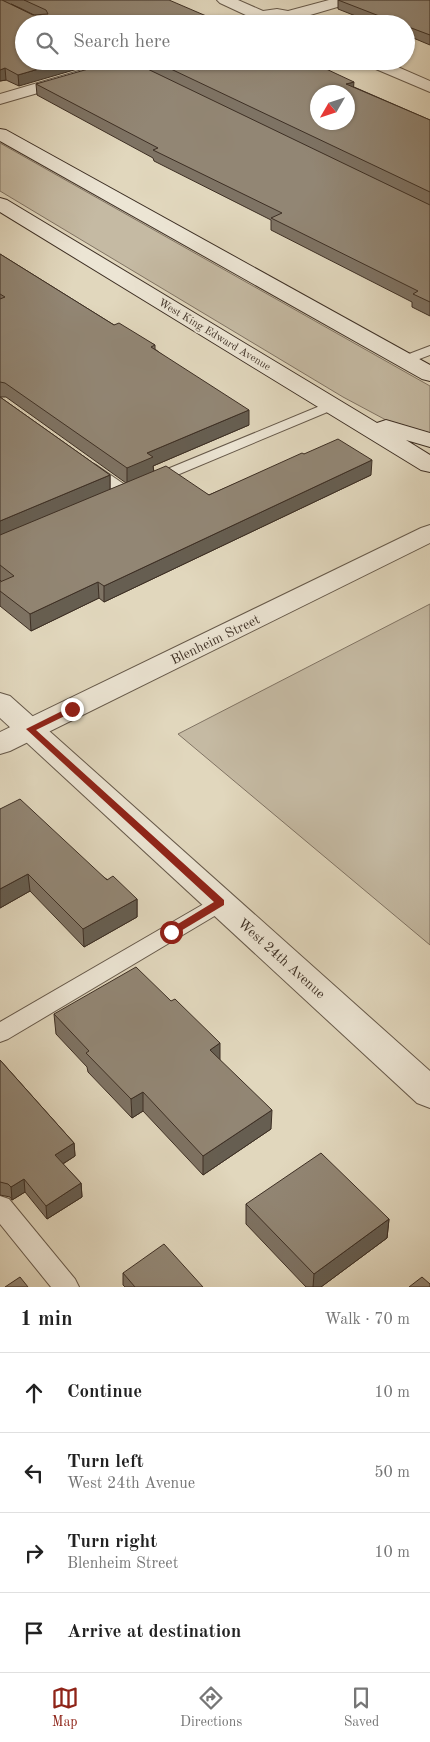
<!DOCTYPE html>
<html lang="en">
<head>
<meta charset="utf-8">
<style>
	body { margin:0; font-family:"Old Standard TT",serif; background:#f6f6f6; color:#222 }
	.compass { position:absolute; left:310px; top:85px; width:45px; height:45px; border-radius:50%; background:#fff; box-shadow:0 1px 4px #0004; rotate:231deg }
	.stop { position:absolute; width:15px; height:15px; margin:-11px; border:4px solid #8f2418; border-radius:50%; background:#fff }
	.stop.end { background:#8f2418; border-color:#fff; box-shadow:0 1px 5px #0008 }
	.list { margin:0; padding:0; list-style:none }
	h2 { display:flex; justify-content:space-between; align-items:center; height:65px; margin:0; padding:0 20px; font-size:21px }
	h2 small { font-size:16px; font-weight:400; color:#767676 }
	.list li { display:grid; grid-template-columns:32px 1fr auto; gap:15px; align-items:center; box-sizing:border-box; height:80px; padding:0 20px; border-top:1px solid #e0e0e0 }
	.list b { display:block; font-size:19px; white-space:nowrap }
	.list p { margin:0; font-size:16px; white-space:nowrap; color:#767676 }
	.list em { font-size:16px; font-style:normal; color:#767676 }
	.icon { flex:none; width:28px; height:28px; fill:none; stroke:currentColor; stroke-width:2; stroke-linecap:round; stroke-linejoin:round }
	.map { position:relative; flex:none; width:430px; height:1287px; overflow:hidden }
	.search { position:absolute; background:#fff; box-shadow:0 1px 4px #0004; left:15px; right:15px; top:15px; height:55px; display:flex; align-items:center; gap:12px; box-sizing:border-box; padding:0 18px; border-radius:28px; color:#767676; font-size:19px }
	.sheet { height:385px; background:#fff }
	nav { display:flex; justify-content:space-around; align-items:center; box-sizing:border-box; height:70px; border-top:1px solid #e0e0e0; background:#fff; font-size:14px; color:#767676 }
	nav a { display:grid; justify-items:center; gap:2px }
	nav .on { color:#8f2418 }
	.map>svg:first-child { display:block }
	.green { fill:#c5baa3; stroke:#817464 }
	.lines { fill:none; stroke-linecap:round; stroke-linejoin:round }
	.service-casing { stroke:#66594a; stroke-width:2 }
	.minor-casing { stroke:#66594a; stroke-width:2 }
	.tertiary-casing { stroke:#66594a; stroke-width:2 }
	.secondary-casing { stroke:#3d2f24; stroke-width:2 }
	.service { fill:#ece5d4; fill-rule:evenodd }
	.minor { fill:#ece5d4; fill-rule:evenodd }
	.tertiary { fill:#ece5d4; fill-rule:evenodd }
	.secondary { fill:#ece5d4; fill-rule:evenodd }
	.wall { fill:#7e7364; stroke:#3d2f24; fill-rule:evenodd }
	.shaded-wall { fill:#665e51; stroke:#3d2f24 }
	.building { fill:#928674; stroke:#3d2f24; fill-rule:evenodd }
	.route { fill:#8f2418 }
	.labels { text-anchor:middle; stroke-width:4; stroke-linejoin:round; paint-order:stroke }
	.far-street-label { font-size:11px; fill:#3d2f24; stroke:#ece5d4 }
	.street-label { font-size:14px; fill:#3d2f24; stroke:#ece5d4 }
</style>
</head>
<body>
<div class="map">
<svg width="430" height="1287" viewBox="0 0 430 1287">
	<rect width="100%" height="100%" fill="#e1d7bd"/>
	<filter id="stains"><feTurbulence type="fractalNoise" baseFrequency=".004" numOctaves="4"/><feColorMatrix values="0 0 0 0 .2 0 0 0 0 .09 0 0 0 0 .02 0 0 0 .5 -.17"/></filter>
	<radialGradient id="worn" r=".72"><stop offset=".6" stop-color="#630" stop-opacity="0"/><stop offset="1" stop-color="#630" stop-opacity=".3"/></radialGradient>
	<g class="green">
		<polygon points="0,143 430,386 430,433 386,420 343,397 0,191"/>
		<polygon points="430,604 430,945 178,734"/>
	</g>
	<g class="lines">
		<defs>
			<g id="service">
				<polygon points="430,346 430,355 406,364 399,360 401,357"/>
				<polygon points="332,401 337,402 339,405 337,408 158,483 148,483 145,480 148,477"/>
				<polygon points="91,463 96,465 131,489 133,492 131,495 119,495 86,471 83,468 86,465"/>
				<polygon points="221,895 228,898 231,903 228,908 8,1039 0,1042 0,1022 214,898"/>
				<polygon points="0,1196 9,1199 75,1279 79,1287 51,1287 0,1224"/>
			</g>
			<g id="minor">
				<polygon points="217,0 238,0 263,11 277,9 288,11 329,0 354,0 351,3 300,18 302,20 300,24 284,24 285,21 277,19 263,20 265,24 249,24 247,21 250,17 220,3"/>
				<polygon points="113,61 140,61 138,64 0,104 0,94"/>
				<polygon points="362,61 384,61 430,81 430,92 364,64"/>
				<polygon points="0,693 10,696 430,1071 430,1108 417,1103 0,718"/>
			</g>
			<polygon id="tertiary" points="430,525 430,543 10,751 0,754 0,732 421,528"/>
			<g id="secondary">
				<polygon points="0,129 6,130 430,365 430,381 422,379 0,141"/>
				<polygon points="0,198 7,200 377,423 386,420 430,433 430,447 406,440 430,455 430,472 421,470 0,212"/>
			</g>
		</defs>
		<use href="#service" class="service-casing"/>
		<use href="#minor" class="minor-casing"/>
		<use href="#tertiary" class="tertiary-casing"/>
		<use href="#secondary" class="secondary-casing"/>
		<use href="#service" class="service"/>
		<use href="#minor" class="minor"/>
		<use href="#tertiary" class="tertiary"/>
		<use href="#secondary" class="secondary"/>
	</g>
	<g class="wall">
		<path d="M0,0H169L24,24L19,86L6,80L0,81ZM11,4L20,8L34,15H33Z"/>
		<polygon points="338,0 430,0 430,45 406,35 406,24 376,24 338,9"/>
		<polygon points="139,61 309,61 354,87 430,120 430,316 412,307 412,302 271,230 271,220 154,161 153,158 37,95 36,84 139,65"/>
		<polygon points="0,254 114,325 155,345 155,349 249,425 153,466 154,472 209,495 304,454 371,475 104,602 99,598 31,631 0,606 0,582 2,582 0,580 0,397 110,475 110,490 126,483 6,397 0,397"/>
		<polygon points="0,809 137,899 137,917 84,947 30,891 0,908"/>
		<polygon points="54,1014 220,1060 271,1129 203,1175 143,1111 132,1118 88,1072 87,1067 56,1034"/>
		<polygon points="0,1060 74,1143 75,1156 63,1164 81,1183 82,1197 47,1219 25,1192 12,1200 10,1197 0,1195"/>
		<polygon points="246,1204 389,1219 387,1238 321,1287 306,1287 246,1224"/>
		<polygon points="123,1273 203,1287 125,1287 123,1285"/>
	</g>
	<g class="shaded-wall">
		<polygon points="66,61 105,61 19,86 18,75"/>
		<polygon points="5,68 6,80 0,81 0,70"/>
		<polygon points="354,82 353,93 346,84"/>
		<polygon points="249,410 249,425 153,466 154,473 127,484 127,468 147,453"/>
		<polygon points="372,460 371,475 104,602 104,586"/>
		<polygon points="110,475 110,491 0,537 0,521"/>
		<polygon points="98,582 99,598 31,631 30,614"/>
		<polygon points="28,874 30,891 0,908 0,889"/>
		<polygon points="137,899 137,917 84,947 83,929"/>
		<polygon points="220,1043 220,1062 210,1050"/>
		<polygon points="143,1092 143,1111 132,1118 131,1099"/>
		<polygon points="272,1110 271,1129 203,1175 203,1156"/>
		<polygon points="74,1143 75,1156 56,1168 55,1155"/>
		<polygon points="24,1179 25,1192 12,1200 11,1187"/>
		<polygon points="81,1183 82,1197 47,1219 46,1206"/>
		<polygon points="389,1219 387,1238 321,1287 313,1287 314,1274"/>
	</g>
	<g class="building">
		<polygon points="0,0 2,0 33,15 48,14 46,10 24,0 169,0 225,24 24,24 24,61 66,61 18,75 5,68 0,70"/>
		<polygon points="338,0 430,0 430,35 406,26 406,24 400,24"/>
		<polygon points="116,61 131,61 430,205 430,302 413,294 418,291 271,218 282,213 153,150 158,148 36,84"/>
		<path d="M154,61H309L354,82L346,84L430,120V192ZM318,92H348V122H318Z"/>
		<polygon points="0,254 114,325 119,323 155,345 151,347 249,410 147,453 153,457 127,468 5,383 0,382 0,299 5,297 0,294"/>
		<polygon points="0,397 110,475 0,521"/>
		<polygon points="338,439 372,460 104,586 98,582 30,614 0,591 0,582 14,576 0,565 0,535 166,466 209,495 302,453 304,454"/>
		<polygon points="20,799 107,880 113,876 137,899 83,929 28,874 0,889 0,809"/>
		<polygon points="136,967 171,1001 175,999 220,1043 210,1050 272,1110 203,1156 143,1092 131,1099 86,1053 89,1051 54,1014"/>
		<polygon points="0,1060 74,1143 55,1155 81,1183 46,1206 24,1179 11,1187 8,1184 0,1182"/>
		<polygon points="321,1153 389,1219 314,1274 246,1204"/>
		<polygon points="164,1244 203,1287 135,1287 123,1273"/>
		<polygon points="20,1277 28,1287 5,1287"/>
		<polygon points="422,1277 430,1284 430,1287 409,1287"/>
	</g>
	<polygon class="route" points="72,706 75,707 75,711 36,730 224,900 224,905 174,935 168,935 168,930 214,902 26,729"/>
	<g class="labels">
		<g class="far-street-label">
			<text transform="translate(215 334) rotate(31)" y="4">West King Edward Avenue</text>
		</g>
		<g class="street-label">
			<text transform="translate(215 639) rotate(-26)" y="5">Blenheim Street</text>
			<text transform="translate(282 958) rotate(42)" y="5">West 24th Avenue</text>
		</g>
	</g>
	<rect width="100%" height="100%" filter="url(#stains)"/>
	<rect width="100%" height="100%" fill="url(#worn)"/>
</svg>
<svg class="compass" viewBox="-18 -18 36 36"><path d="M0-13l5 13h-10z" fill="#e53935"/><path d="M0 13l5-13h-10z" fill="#767676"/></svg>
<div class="stop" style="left:171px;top:932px"></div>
<div class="stop end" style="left:72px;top:709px"></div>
<div class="search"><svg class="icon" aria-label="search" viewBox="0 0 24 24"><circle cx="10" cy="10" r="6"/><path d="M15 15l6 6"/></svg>Search here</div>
</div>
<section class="sheet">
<h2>1 min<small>Walk · 70 m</small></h2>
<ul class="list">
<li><svg class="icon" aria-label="ahead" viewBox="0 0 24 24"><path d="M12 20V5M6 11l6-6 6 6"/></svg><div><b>Continue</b></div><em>10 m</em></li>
<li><svg class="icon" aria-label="left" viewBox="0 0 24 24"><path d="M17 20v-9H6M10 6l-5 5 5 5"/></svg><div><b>Turn left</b><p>West 24th Avenue</p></div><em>50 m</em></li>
<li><svg class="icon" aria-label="right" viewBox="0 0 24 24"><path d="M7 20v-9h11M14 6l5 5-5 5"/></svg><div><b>Turn right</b><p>Blenheim Street</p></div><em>10 m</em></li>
<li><svg class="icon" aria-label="arrive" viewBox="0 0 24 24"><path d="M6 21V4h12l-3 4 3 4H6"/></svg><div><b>Arrive at destination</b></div></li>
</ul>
</section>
<nav>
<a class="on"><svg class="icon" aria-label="map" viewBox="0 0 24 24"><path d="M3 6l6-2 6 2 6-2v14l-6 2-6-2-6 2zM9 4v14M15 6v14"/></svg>Map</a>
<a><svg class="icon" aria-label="directions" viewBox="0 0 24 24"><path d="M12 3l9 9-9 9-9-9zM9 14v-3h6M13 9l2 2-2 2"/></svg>Directions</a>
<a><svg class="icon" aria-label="saved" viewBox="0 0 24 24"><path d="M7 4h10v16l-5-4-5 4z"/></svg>Saved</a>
</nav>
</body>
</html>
